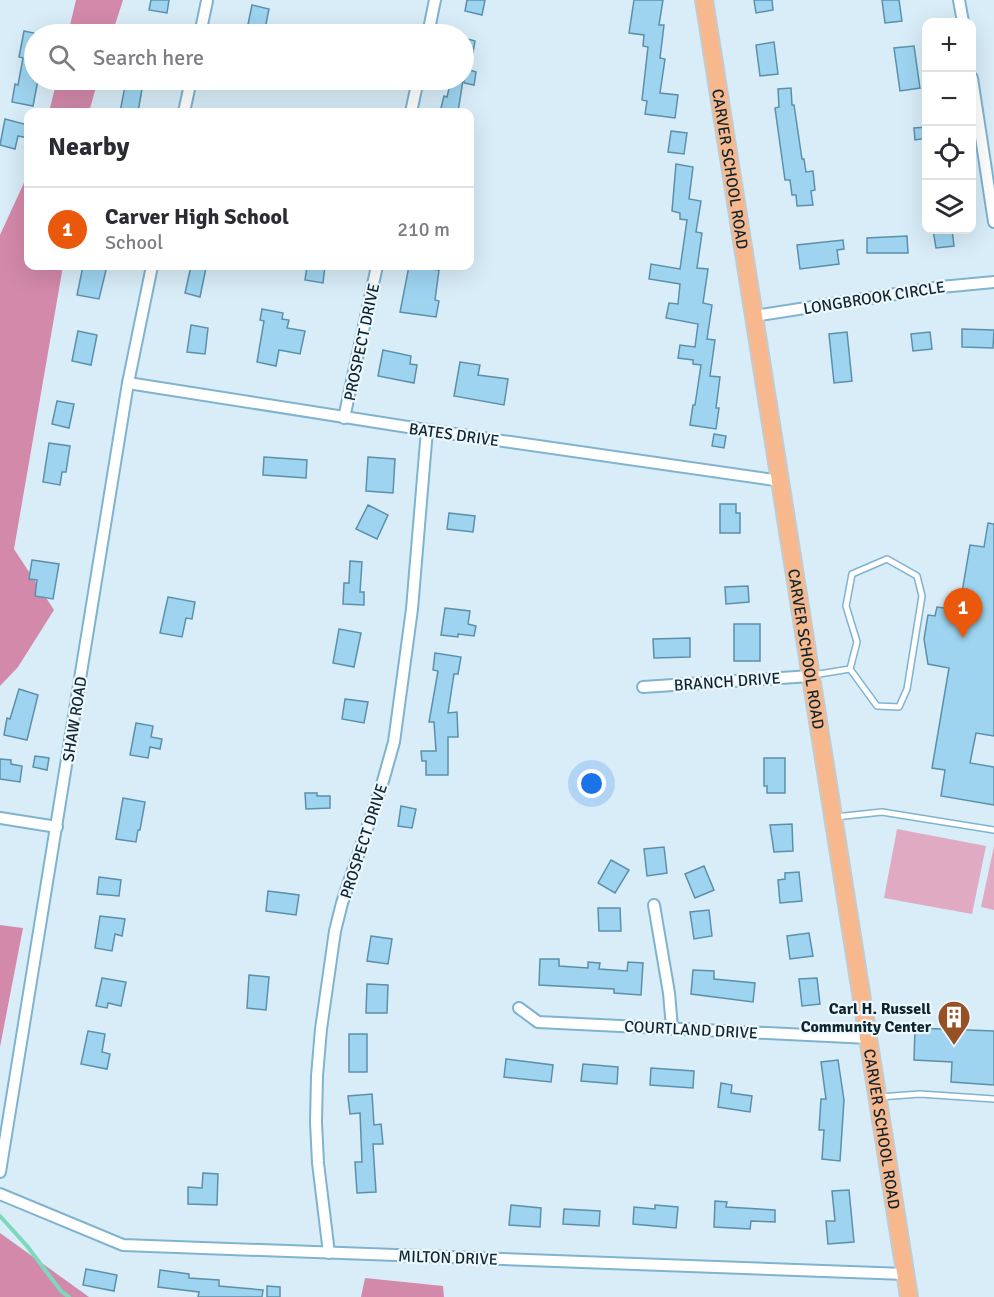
<!DOCTYPE html>
<html lang="en">
<head>
<meta charset="utf-8">
<style>
	body { margin:0; font-family:Signika,sans-serif; background:#f7f7f7; color:#2b2b33 }
	.controls { position:absolute; right:18px; top:18px; display:grid; overflow:hidden; border-radius:12px; box-shadow:0 6px 24px #0002 }
	.controls button { width:54px; height:54px; display:grid; place-items:center; padding:0; border:0; border-bottom:2px solid #e1e1e2; background:#fff; color:#2b2b33; font:30px sans-serif }
	.you { position:absolute; left:592px; top:784px; width:21px; height:21px; margin:-15px; border:4px solid #fff; border-radius:50%; background:#1a73e8; box-shadow:0 0 0 9px #1a73e833 }
	.badge { display:grid; place-items:center; width:39px; height:39px; border-radius:50%; background:#ea580c; color:#fff; font-size:20px; font-weight:700 }
	.pin { position:absolute; translate:-50% -50px; filter:drop-shadow(0 2px 3px #0008) }
	.pin::after { content:''; position:absolute; top:32px; width:21px; height:18px; background:inherit; clip-path:polygon(0 0,100% 0,50% 100%) }
	.list { margin:0; padding:0; list-style:none }
	h2 { display:flex; justify-content:space-between; align-items:center; height:78px; margin:0; padding:0 24px; font-size:26px }
	h2 small { font-size:20px; font-weight:400; color:#7c7c81 }
	.list li { display:grid; grid-template-columns:39px 1fr auto; gap:18px; align-items:center; box-sizing:border-box; height:84px; padding:0 24px; border-top:2px solid #e1e1e2 }
	.list b { display:block; font-size:22px; white-space:nowrap }
	.list p { margin:0; font-size:20px; white-space:nowrap; color:#7c7c81 }
	.list em { font-size:20px; font-style:normal; color:#7c7c81 }
	.icon { flex:none; width:33px; height:33px; fill:none; stroke:currentColor; stroke-width:2; stroke-linecap:round; stroke-linejoin:round }
	.map { position:relative; flex:none; width:994px; height:1297px; overflow:hidden }
	.search { position:absolute; background:#fff; box-shadow:0 6px 24px #0002; left:24px; top:24px; width:450px; height:66px; display:flex; align-items:center; gap:15px; box-sizing:border-box; padding:0 21px; border-radius:33px; color:#7c7c81; font-size:22px }
	.panel { position:absolute; background:#fff; box-shadow:0 6px 24px #0002; left:24px; top:108px; width:450px; height:162px; border-radius:12px }
	.map>svg:first-child { display:block }
	.green { fill:#e0abc2 }
	.forest { fill:#d389aa }
	.lines { fill:none; stroke-linecap:round; stroke-linejoin:round }
	.stream { stroke:#7dd9bc; stroke-width:4 }
	.building { fill:#9ed4f0; stroke:#5c90aa; stroke-width:1.5 }
	.lane-casing { stroke:#7fb3ce; stroke-width:8 }
	.street-casing { stroke:#7fb3ce; stroke-width:14 }
	.primary-casing { stroke:#c5cacd; stroke-width:20 }
	.lane { stroke:#fff; stroke-width:5 }
	.street { stroke:#fff; stroke-width:10 }
	.primary { stroke:#f7b88e; stroke-width:16 }
	.labels { text-anchor:middle; stroke-width:4.5; stroke-linejoin:round; paint-order:stroke }
	.street-label { font-size:16px; fill:#0f242f; stroke:#edf8fe }
	.poi-label { font-size:16px; font-weight:bold; fill:#0f242f; stroke:#edf8fe; text-anchor:end }
</style>
</head>
<body>
<div class="map">
<svg width="994" height="1297" viewBox="0 0 994 1297">
	<rect width="100%" height="100%" fill="#d8edf8"/>
	<g class="green">
		<polygon points="897,829 986,846 972,914 884,898"/>
		<polygon points="994,846 994,910 981,907"/>
	</g>
	<g class="forest">
		<polygon points="76,0 123,0 112,34 68,34"/>
		<polygon points="57,80 98,80 89,112 49,112"/>
		<polygon points="28,174 28,266 63,266 14,549 54,610 18,667 0,686 0,235"/>
		<polygon points="0,925 23,928 0,1047"/>
		<polygon points="0,1233 89,1297 0,1297"/>
		<polygon points="365,1278 443,1286 444,1297 361,1297"/>
	</g>
	<g class="lines">
		<polyline class="stream" points="0,1216 27,1246 61,1291 69,1297"/>
	</g>
	<g class="building">
		<polygon points="151,0 169,0 167,13 149,10"/>
		<polygon points="467,0 485,0 482,15 465,11"/>
		<polygon points="634,0 663,0 659,25 664,25 660,58 665,59 660,93 678,95 675,118 645,114 647,101 642,100 648,47 643,46 644,35 629,33"/>
		<polygon points="754,0 772,0 773,10 756,13"/>
		<polygon points="882,0 899,0 902,21 885,23"/>
		<polygon points="252,5 269,9 264,34 246,34"/>
		<polygon points="24,31 34,33 34,80 38,80 33,106 12,102 15,84 18,85 23,58 19,57"/>
		<polygon points="464,38 475,41 470,70 476,72 474,85 464,83"/>
		<polygon points="774,42 778,74 760,76 756,45"/>
		<polygon points="914,46 920,88 900,91 894,48"/>
		<polygon points="451,80 463,80 458,112 440,112 444,96 447,97"/>
		<polygon points="125,86 142,89 138,112 120,112"/>
		<polygon points="791,88 792,105 794,105 802,159 804,159 806,172 813,171 815,190 811,191 813,205 797,206 796,195 792,195 790,180 785,180 775,108 779,107 778,89"/>
		<polygon points="5,119 28,125 28,138 18,136 15,149 0,145"/>
		<polygon points="927,127 927,138 915,140 914,128"/>
		<polygon points="671,131 687,133 684,154 668,152"/>
		<polygon points="676,164 693,167 689,199 701,201 696,232 702,233 697,268 708,269 703,303 712,305 707,339 715,340 710,376 720,377 716,408 719,408 716,429 690,425 693,405 695,405 701,365 693,364 693,360 678,358 680,345 695,347 698,324 666,318 669,303 678,304 680,284 649,279 651,264 680,269 687,220 680,219 680,213 672,211"/>
		<polygon points="933,230 952,230 954,246 936,248"/>
		<polygon points="907,236 908,253 867,253 867,238"/>
		<polygon points="843,240 844,249 837,250 839,264 800,269 797,245"/>
		<polygon points="83,266 107,266 99,299 77,295"/>
		<polygon points="191,266 206,268 200,297 185,293"/>
		<polygon points="307,266 325,266 323,283 305,280"/>
		<polygon points="409,266 439,270 435,300 439,301 436,317 400,312"/>
		<polygon points="262,309 283,313 282,319 289,320 287,328 305,331 300,354 279,350 276,366 257,362 264,321 260,320"/>
		<polygon points="191,325 208,328 205,354 187,352"/>
		<polygon points="962,329 994,330 993,348 962,347"/>
		<polygon points="78,331 97,335 91,365 72,361"/>
		<polygon points="847,332 852,381 834,383 829,334"/>
		<polygon points="930,332 932,349 913,351 911,334"/>
		<polygon points="383,350 411,356 410,364 417,365 414,383 378,376"/>
		<polygon points="460,362 480,365 478,375 508,379 504,405 454,396"/>
		<polygon points="57,401 74,404 69,428 52,424"/>
		<polygon points="714,434 726,436 724,448 712,446"/>
		<polygon points="49,443 70,446 66,472 62,472 60,485 43,482"/>
		<polygon points="264,457 307,460 306,478 263,475"/>
		<polygon points="368,457 395,459 393,493 366,491"/>
		<polygon points="720,504 736,504 736,513 740,513 740,533 720,533"/>
		<polygon points="368,505 388,515 377,539 356,529"/>
		<polygon points="449,513 475,516 473,532 447,529"/>
		<polygon points="988,523 994,524 994,736 976,733 970,763 994,767 994,805 941,796 945,770 932,768 949,668 928,664 924,639 928,615 935,616 937,607 959,610 970,545 984,547"/>
		<polygon points="32,560 59,564 53,599 35,596 37,580 29,579"/>
		<polygon points="350,561 362,562 360,592 364,592 364,605 343,604 344,583 349,583"/>
		<polygon points="748,586 749,602 726,604 725,587"/>
		<polygon points="168,597 195,602 192,619 186,618 182,637 160,633"/>
		<polygon points="445,608 470,611 468,624 476,626 474,636 458,634 458,637 441,635"/>
		<rect x="734" y="624" width="26" height="37"/>
		<polygon points="339,629 361,633 354,667 333,663"/>
		<polygon points="690,638 690,657 654,658 653,639"/>
		<polygon points="435,653 461,657 458,674 454,674 448,713 457,712 458,737 448,737 448,775 426,775 426,761 422,761 421,751 436,751 434,722 429,722 438,671 433,670"/>
		<polygon points="19,689 38,695 27,740 4,735 7,718 10,719"/>
		<polygon points="345,699 368,702 364,723 342,719"/>
		<polygon points="136,723 153,726 151,737 162,739 160,749 150,747 148,758 130,755"/>
		<polygon points="35,756 49,758 47,770 33,767"/>
		<polygon points="764,758 785,758 785,793 767,793 767,786 764,786"/>
		<polygon points="0,759 11,760 11,764 22,766 20,782 0,779"/>
		<polygon points="305,793 317,793 317,796 330,796 330,808 306,809"/>
		<polygon points="123,798 145,802 140,830 138,830 136,842 116,839"/>
		<polygon points="401,806 416,809 412,828 398,826"/>
		<polygon points="792,824 793,851 774,852 770,825"/>
		<polygon points="664,847 667,873 647,876 644,849"/>
		<polygon points="611,860 629,870 615,893 598,883"/>
		<polygon points="704,866 714,890 695,898 685,874"/>
		<polygon points="799,872 802,901 780,903 778,880 785,879 785,873"/>
		<polygon points="99,877 121,880 119,896 97,894"/>
		<polygon points="268,891 299,895 296,915 266,911"/>
		<polygon points="598,908 620,908 621,931 599,931"/>
		<polygon points="709,910 712,936 694,939 690,912"/>
		<polygon points="100,916 125,919 122,936 115,934 112,951 95,948"/>
		<polygon points="809,933 813,956 790,959 787,936"/>
		<polygon points="371,936 392,939 388,964 367,961"/>
		<polygon points="540,959 559,959 559,966 588,968 588,962 600,963 599,969 627,971 628,962 643,963 641,995 614,993 614,989 539,985"/>
		<polygon points="693,970 714,971 714,979 755,983 753,1002 691,994"/>
		<polygon points="249,975 269,977 266,1010 247,1008"/>
		<polygon points="102,978 126,982 121,1006 108,1003 107,1008 96,1006"/>
		<polygon points="817,978 820,1004 802,1006 799,979"/>
		<polygon points="367,984 388,985 387,1013 366,1013"/>
		<polygon points="915,1028 994,1031 994,1085 951,1082 952,1062 914,1060"/>
		<polygon points="88,1031 105,1034 102,1052 110,1054 107,1069 81,1064"/>
		<rect x="349" y="1034" width="18" height="38"/>
		<polygon points="506,1059 553,1065 551,1082 504,1077"/>
		<polygon points="838,1060 844,1100 840,1161 822,1159 824,1130 819,1130 821,1099 826,1099 821,1062"/>
		<polygon points="583,1064 618,1067 617,1084 581,1081"/>
		<polygon points="651,1068 694,1071 693,1088 650,1085"/>
		<polygon points="721,1083 732,1085 731,1093 752,1096 750,1112 718,1107"/>
		<polygon points="372,1094 374,1125 381,1124 383,1144 373,1144 376,1192 357,1193 355,1162 362,1162 360,1113 350,1114 348,1096"/>
		<polygon points="203,1173 218,1174 217,1205 188,1204 188,1187 202,1188"/>
		<polygon points="849,1190 854,1242 828,1244 826,1221 835,1221 832,1191"/>
		<polygon points="715,1201 727,1202 726,1207 775,1210 775,1222 751,1221 750,1229 714,1227"/>
		<polygon points="511,1205 541,1208 540,1227 509,1225"/>
		<polygon points="655,1205 678,1207 676,1228 633,1224 634,1207 655,1209"/>
		<polygon points="564,1209 600,1211 599,1226 563,1224"/>
		<polygon points="86,1269 117,1275 114,1291 83,1285"/>
		<polygon points="160,1270 189,1274 189,1278 219,1280 219,1286 263,1290 262,1297 198,1297 199,1292 158,1287"/>
		<polygon points="267,1286 280,1287 280,1297 267,1297"/>
	</g>
	<g class="lines">
		<defs>
			<g id="lane">
				<polygon points="887,559 917,576 922,596 907,689 899,707 877,706 850,669 857,642 846,606 852,574"/>
				<polyline points="813,675 850,669"/>
				<polyline points="835,817 882,812 994,830"/>
				<polyline points="879,1097 920,1094 994,1099"/>
			</g>
			<g id="street">
				<polyline points="959,0 963,22"/>
				<polyline points="200,34 207,1"/>
				<polyline points="428,34 435,0"/>
				<polyline points="972,78 994,222"/>
				<polyline points="184,112 191,80"/>
				<polyline points="411,112 418,80"/>
				<polyline points="754,316 941,287 994,282"/>
				<polyline points="128,383 427,430 781,481"/>
				<polyline points="344,418 377,266"/>
				<polyline points="643,687 811,676"/>
				<polyline points="0,818 57,827"/>
				<polyline points="654,905 669,993 672,1028"/>
				<polyline points="519,1008 538,1022 869,1038"/>
				<polyline points="0,1172 128,383 152,266"/>
				<polyline points="0,1194 123,1245 905,1274"/>
				<polyline points="329,1253 318,1163 316,1122 317,1076 321,1029 335,931 342,903 383,781 394,742 412,609 427,430"/>
			</g>
			<g id="primary">
				<path id="s1" d="M704,0L909,1297"/>
			</g>
		</defs>
		<use href="#lane" class="lane-casing"/>
		<use href="#street" class="street-casing"/>
		<use href="#primary" class="primary-casing"/>
		<use href="#lane" class="lane"/>
		<use href="#street" class="street"/>
		<use href="#primary" class="primary"/>
	</g>
	<defs>
		<symbol id="building-pin" viewBox="-11 -11 22 30"><path d="M0 17L-7.5 6A9.5 9.5 0 1 1 7.5 6Z" fill="#955124" stroke="#edf8fe"/><path d="M-4-6H4V6H1V3H-1V6H-4ZM-2.5-4.3h1.7v1.8h-1.7ZM.8-4.3h1.7v1.8H.8ZM-2.5-1h1.7V.8h-1.7ZM.8-1h1.7V.8H.8Z" fill="#fff"/></symbol>
	</defs>
	<g fill-rule="evenodd">
		<use href="#building-pin" x="935" y="998" width="38" height="52"/>
	</g>
	<g class="labels">
		<g class="street-label">
			<text dy="6" stroke="none"><textPath href="#s1" startOffset="171">CARVER SCHOOL ROAD</textPath></text>
			<text transform="translate(874 297) rotate(-9)" y="6">LONGBROOK CIRCLE</text>
			<text transform="translate(361 342) rotate(-78)" y="6">PROSPECT DRIVE</text>
			<text transform="translate(454 434) rotate(8)" y="6">BATES DRIVE</text>
			<text dy="6" stroke="none"><textPath href="#s1" startOffset="657">CARVER SCHOOL ROAD</textPath></text>
			<text transform="translate(727 681) rotate(-4)" y="6">BRANCH DRIVE</text>
			<text transform="translate(74 719) rotate(-81)" y="6">SHAW ROAD</text>
			<text transform="translate(363 841) rotate(-72)" y="6">PROSPECT DRIVE</text>
			<text transform="translate(691 1029) rotate(3)" y="6">COURTLAND DRIVE</text>
			<text dy="6" stroke="none"><textPath href="#s1" startOffset="1143">CARVER SCHOOL ROAD</textPath></text>
			<text transform="translate(448 1257) rotate(2)" y="6">MILTON DRIVE</text>
		</g>
		<g class="poi-label">
			<text x="931" y="1014">Carl H. Russell<tspan x="931" dy="18">Community Center</tspan></text>
		</g>
	</g>
</svg>
<div class="controls">
<button>+</button>
<button>−</button>
<button><svg class="icon" aria-label="locate" viewBox="0 0 24 24"><circle cx="12" cy="12" r="6"/><path d="M12 2v4M12 18v4M2 12h4M18 12h4"/></svg></button>
<button><svg class="icon" aria-label="layers" viewBox="0 0 24 24"><path d="M12 4l9 5-9 5-9-5zM3 14l9 5 9-5"/></svg></button>
</div>
<div class="you"></div>
<div class="pin badge" style="left:963px;top:638px">1</div>
<div class="search"><svg class="icon" aria-label="search" viewBox="0 0 24 24"><circle cx="10" cy="10" r="6"/><path d="M15 15l6 6"/></svg>Search here</div>
<section class="panel">
<h2>Nearby<small></small></h2>
<ul class="list">
<li><span class="badge">1</span><div><b>Carver High School</b><p>School</p></div><em>210 m</em></li>
</ul>
</section>
</div>
</body>
</html>
